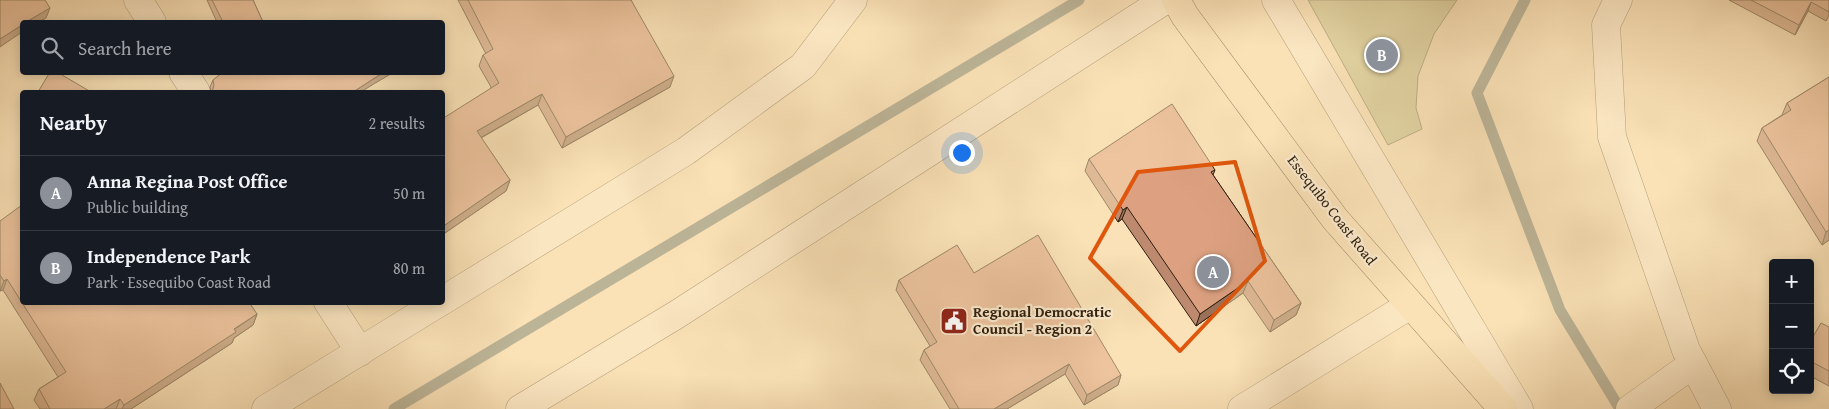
<!DOCTYPE html>
<html lang="en">
<head>
<meta charset="utf-8">
<style>
	body { margin:0; font-family:"Gentium Book Plus",serif; background:#20242c; color:#f1f3f6 }
	.controls { position:absolute; right:15px; bottom:15px; display:grid; overflow:hidden; border-radius:5px; box-shadow:0 2px 12px #0003 }
	.controls button { width:45px; height:45px; display:grid; place-items:center; padding:0; border:0; border-bottom:1px solid #363941; background:#171b24; color:#f1f3f6; font:25px sans-serif }
	.you { position:absolute; left:961px; top:152px; width:18px; height:18px; margin:-12px; border:4px solid #fff; border-radius:50%; background:#1a73e8; box-shadow:0 0 0 8px #1a73e833 }
	.badge { display:grid; place-items:center; width:32px; height:32px; border-radius:50%; background:#8c9099; color:#fff; font-size:16px; font-weight:700 }
	.pin { position:absolute; translate:-50% -50%; border:2px solid #fff; box-shadow:0 1px 5px #0006 }
	.list { margin:0; padding:0; list-style:none }
	h2 { display:flex; justify-content:space-between; align-items:center; height:65px; margin:0; padding:0 20px; font-size:21px }
	h2 small { font-size:16px; font-weight:400; color:#9ea1a6 }
	.list li { display:grid; grid-template-columns:32px 1fr auto; gap:15px; align-items:center; box-sizing:border-box; height:75px; padding:0 20px; border-top:1px solid #363941 }
	.list b { display:block; font-size:19px; white-space:nowrap }
	.list p { margin:0; font-size:16px; white-space:nowrap; color:#9ea1a6 }
	.list em { font-size:16px; font-style:normal; color:#9ea1a6 }
	.icon { flex:none; width:28px; height:28px; fill:none; stroke:currentColor; stroke-width:2; stroke-linecap:round; stroke-linejoin:round }
	.map { position:relative; flex:none; width:1829px; height:409px; overflow:hidden }
	.search { position:absolute; background:#171b24; box-shadow:0 2px 12px #0003; left:20px; top:20px; width:425px; height:55px; display:flex; align-items:center; gap:12px; box-sizing:border-box; padding:0 18px; border-radius:5px; color:#9ea1a6; font-size:19px }
	.panel { position:absolute; background:#171b24; box-shadow:0 2px 12px #0003; left:20px; top:90px; width:425px; height:215px; border-radius:5px }
	.map>svg:first-child { display:block }
	.green { fill:#c5c18a; stroke:#7a704b }
	.lines { fill:none; stroke-linecap:round; stroke-linejoin:round }
	.stream { stroke:#727d71; stroke-width:11 }
	.minor-casing { stroke:#624f37; stroke-width:29 }
	.primary-casing { stroke:#2f1e0c; stroke-width:29 }
	.minor { stroke:#fcecd0; stroke-width:28 }
	.primary { stroke:#fae1b7; stroke-width:28 }
	.wall { fill:#be8a6f; stroke:#2f1e0c }
	.shaded-wall { fill:#9b715a; stroke:#2f1e0c }
	.building { fill:#dda181; stroke:#2f1e0c }
	.marked { fill:none; stroke:#df560c; stroke-width:4; stroke-linejoin:round }
	.labels { text-anchor:middle; stroke-width:4.5; stroke-linejoin:round; paint-order:stroke }
	.street-label { font-size:15px; fill:#2f1e0c; stroke:#fcecd0 }
	.poi-label { font-size:15px; font-weight:bold; fill:#2f1e0c; stroke:#fcecd0; text-anchor:start }
</style>
</head>
<body>
<div class="map">
<svg width="1829" height="409" viewBox="0 0 1829 409">
	<rect width="100%" height="100%" fill="#fae1b7"/>
	<filter id="stains"><feTurbulence type="fractalNoise" baseFrequency=".004" numOctaves="4"/><feColorMatrix values="0 0 0 0 .2 0 0 0 0 .09 0 0 0 0 .02 0 0 0 .5 -.17"/></filter>
	<radialGradient id="worn" r=".72"><stop offset=".6" stop-color="#630" stop-opacity="0"/><stop offset="1" stop-color="#630" stop-opacity=".3"/></radialGradient>
	<polygon class="green" points="1308,0 1457,0 1434,34 1418,76 1416,108 1422,129 1388,145"/>
	<g class="lines">
		<g class="stream">
			<polyline points="1525,0 1477,93 1560,310 1620,409"/>
			<polyline points="394,409 1079,0"/>
		</g>
		<defs>
			<g id="minor">
				<polyline points="138,0 152,22"/>
				<polyline points="1276,0 1519,409"/>
				<polyline points="1618,0 1606,25 1612,137 1686,350 1717,409"/>
				<polyline points="183,72 196,92"/>
				<polyline points="442,301 686,151 803,66 853,0"/>
				<polyline points="328,302 360,352"/>
				<polyline points="266,409 440,302"/>
				<polyline points="520,409 676,315 1165,0"/>
				<polyline points="1242,409 1410,305"/>
				<polyline points="1630,409 1693,364"/>
			</g>
			<polyline id="primary" points="1176,0 1185,16 1335,219 1503,409"/>
		</defs>
		<use href="#minor" class="minor-casing"/>
		<use href="#primary" class="primary-casing"/>
		<use href="#minor" class="minor"/>
		<use href="#primary" class="primary"/>
	</g>
	<g class="wall">
		<polygon points="207,0 253,0 263,22 217,22"/>
		<polygon points="458,0 631,0 670,87 562,148 538,105 481,138 510,180 506,191 442,235 491,87 479,66 483,55 486,54"/>
		<polygon points="1729,0 1829,0 1829,15 1826,21 1808,11 1795,35"/>
		<polygon points="1829,77 1829,240 1822,245 1757,141 1762,128 1782,115 1787,103"/>
		<polygon points="213,80 372,85 211,92 210,87"/>
		<polygon points="1089,159 1215,170 1213,175 1301,303 1296,315 1270,332 1243,293 1196,326 1122,219 1118,222 1085,171"/>
		<polygon points="0,221 257,314 253,325 234,338 232,343 131,409 40,409 34,400 39,389 58,377 3,290 0,291"/>
		<polygon points="974,273 1121,375 1118,385 1084,405 1065,374 1007,409 950,409 920,360 924,350 930,346 896,290 899,280"/>
		<polygon points="1829,327 1829,386 1810,376 1810,342"/>
	</g>
	<g class="shaded-wall">
		<polygon points="1811,2 1808,11 1795,35 1799,25"/>
		<polygon points="50,8 46,18 39,22 26,22"/>
		<polygon points="22,25 22,32 0,47 0,39"/>
		<polygon points="384,72 394,72 372,85 361,92 353,92"/>
		<polygon points="674,76 670,87 562,148 566,137"/>
		<polygon points="542,94 538,105 473,142 477,131"/>
		<polygon points="510,180 506,191 442,235 442,227"/>
		<polygon points="1127,207 1122,219 1118,222 1123,210"/>
		<polygon points="1829,230 1829,240 1822,245 1826,232"/>
		<polygon points="7,279 3,290 0,291 4,281"/>
		<polygon points="1248,281 1243,293 1196,326 1200,314"/>
		<polygon points="1301,303 1296,315 1270,332 1274,320"/>
		<polygon points="257,314 253,325 234,338 232,343 131,409 122,409 124,405"/>
		<polygon points="1069,364 1065,374 1007,409 994,409"/>
		<polygon points="1121,375 1118,385 1084,405 1087,395"/>
		<polygon points="120,399 116,409 104,409"/>
	</g>
	<g class="building">
		<polygon points="0,0 45,0 50,8 26,22 22,22 22,25 0,39"/>
		<polygon points="212,0 253,0 263,22 223,22"/>
		<polygon points="468,0 631,0 674,76 566,137 542,94 477,131 510,180 442,227 442,119 499,83 483,55 493,49"/>
		<polygon points="1751,0 1829,0 1829,12 1811,2 1799,25"/>
		<polygon points="50,72 57,72 91,92 38,92"/>
		<polygon points="223,72 384,72 353,92 212,92 214,85 213,80"/>
		<polygon points="1829,77 1829,230 1826,232 1762,128 1791,110 1787,103"/>
		<polygon points="1172,104 1215,170 1211,172 1301,303 1274,320 1248,281 1200,314 1127,207 1123,210 1089,159"/>
		<polygon points="22,205 22,302 249,302 257,314 234,329 236,332 124,405 120,399 104,409 50,409 39,389 66,372 7,279 4,281 0,275 0,221"/>
		<polygon points="1038,235 1121,375 1087,395 1069,364 994,409 959,409 924,350 937,342 899,280 957,245 974,273"/>
		<polygon points="1821,323 1829,327 1829,371 1810,361 1810,342"/>
		<polygon points="0,383 14,409 0,409"/>
	</g>
	<path d="M0 0H1829V409H0ZM1235,162L1265,261L1180,351L1090,258L1138,172Z" fill="#fae1b7" fill-opacity=".55" fill-rule="evenodd"/>
	<path class="marked" d="M1235,162L1265,261L1180,351L1090,258L1138,172Z"/>
	<defs>
		<symbol id="civic-square" viewBox="-11 -11 22 22"><rect x="-9" y="-9" width="18" height="18" rx="4" fill="#8f2418" stroke="#fcecd0"/><path d="M-.6-6.5H3V-4.5H.6V-3L4-1V1h2V6H-6V1h2V-1L-.6-3ZM-1.2 2.5V6h2.4V2.5Z" fill="#fff"/></symbol>
	</defs>
	<g fill-rule="evenodd">
		<use href="#civic-square" x="938" y="305" width="32" height="32"/>
	</g>
	<g class="labels">
		<g class="street-label">
			<text transform="translate(1332 210) rotate(52)" y="5">Essequibo Coast Road</text>
		</g>
		<g class="poi-label">
			<text x="973" y="317">Regional Democratic<tspan x="973" dy="17">Council - Region 2</tspan></text>
		</g>
	</g>
	<rect width="100%" height="100%" filter="url(#stains)"/>
	<rect width="100%" height="100%" fill="url(#worn)"/>
</svg>
<div class="controls">
<button>+</button>
<button>−</button>
<button><svg class="icon" aria-label="locate" viewBox="0 0 24 24"><circle cx="12" cy="12" r="6"/><path d="M12 2v4M12 18v4M2 12h4M18 12h4"/></svg></button>
</div>
<div class="you"></div>
<div class="pin badge" style="left:1213px;top:272px">A</div>
<div class="pin badge" style="left:1382px;top:55px">B</div>
<div class="search"><svg class="icon" aria-label="search" viewBox="0 0 24 24"><circle cx="10" cy="10" r="6"/><path d="M15 15l6 6"/></svg>Search here</div>
<section class="panel">
<h2>Nearby<small>2 results</small></h2>
<ul class="list">
<li><span class="badge">A</span><div><b>Anna Regina Post Office</b><p>Public building</p></div><em>50 m</em></li>
<li><span class="badge">B</span><div><b>Independence Park</b><p>Park · Essequibo Coast Road</p></div><em>80 m</em></li>
</ul>
</section>
</div>
</body>
</html>
